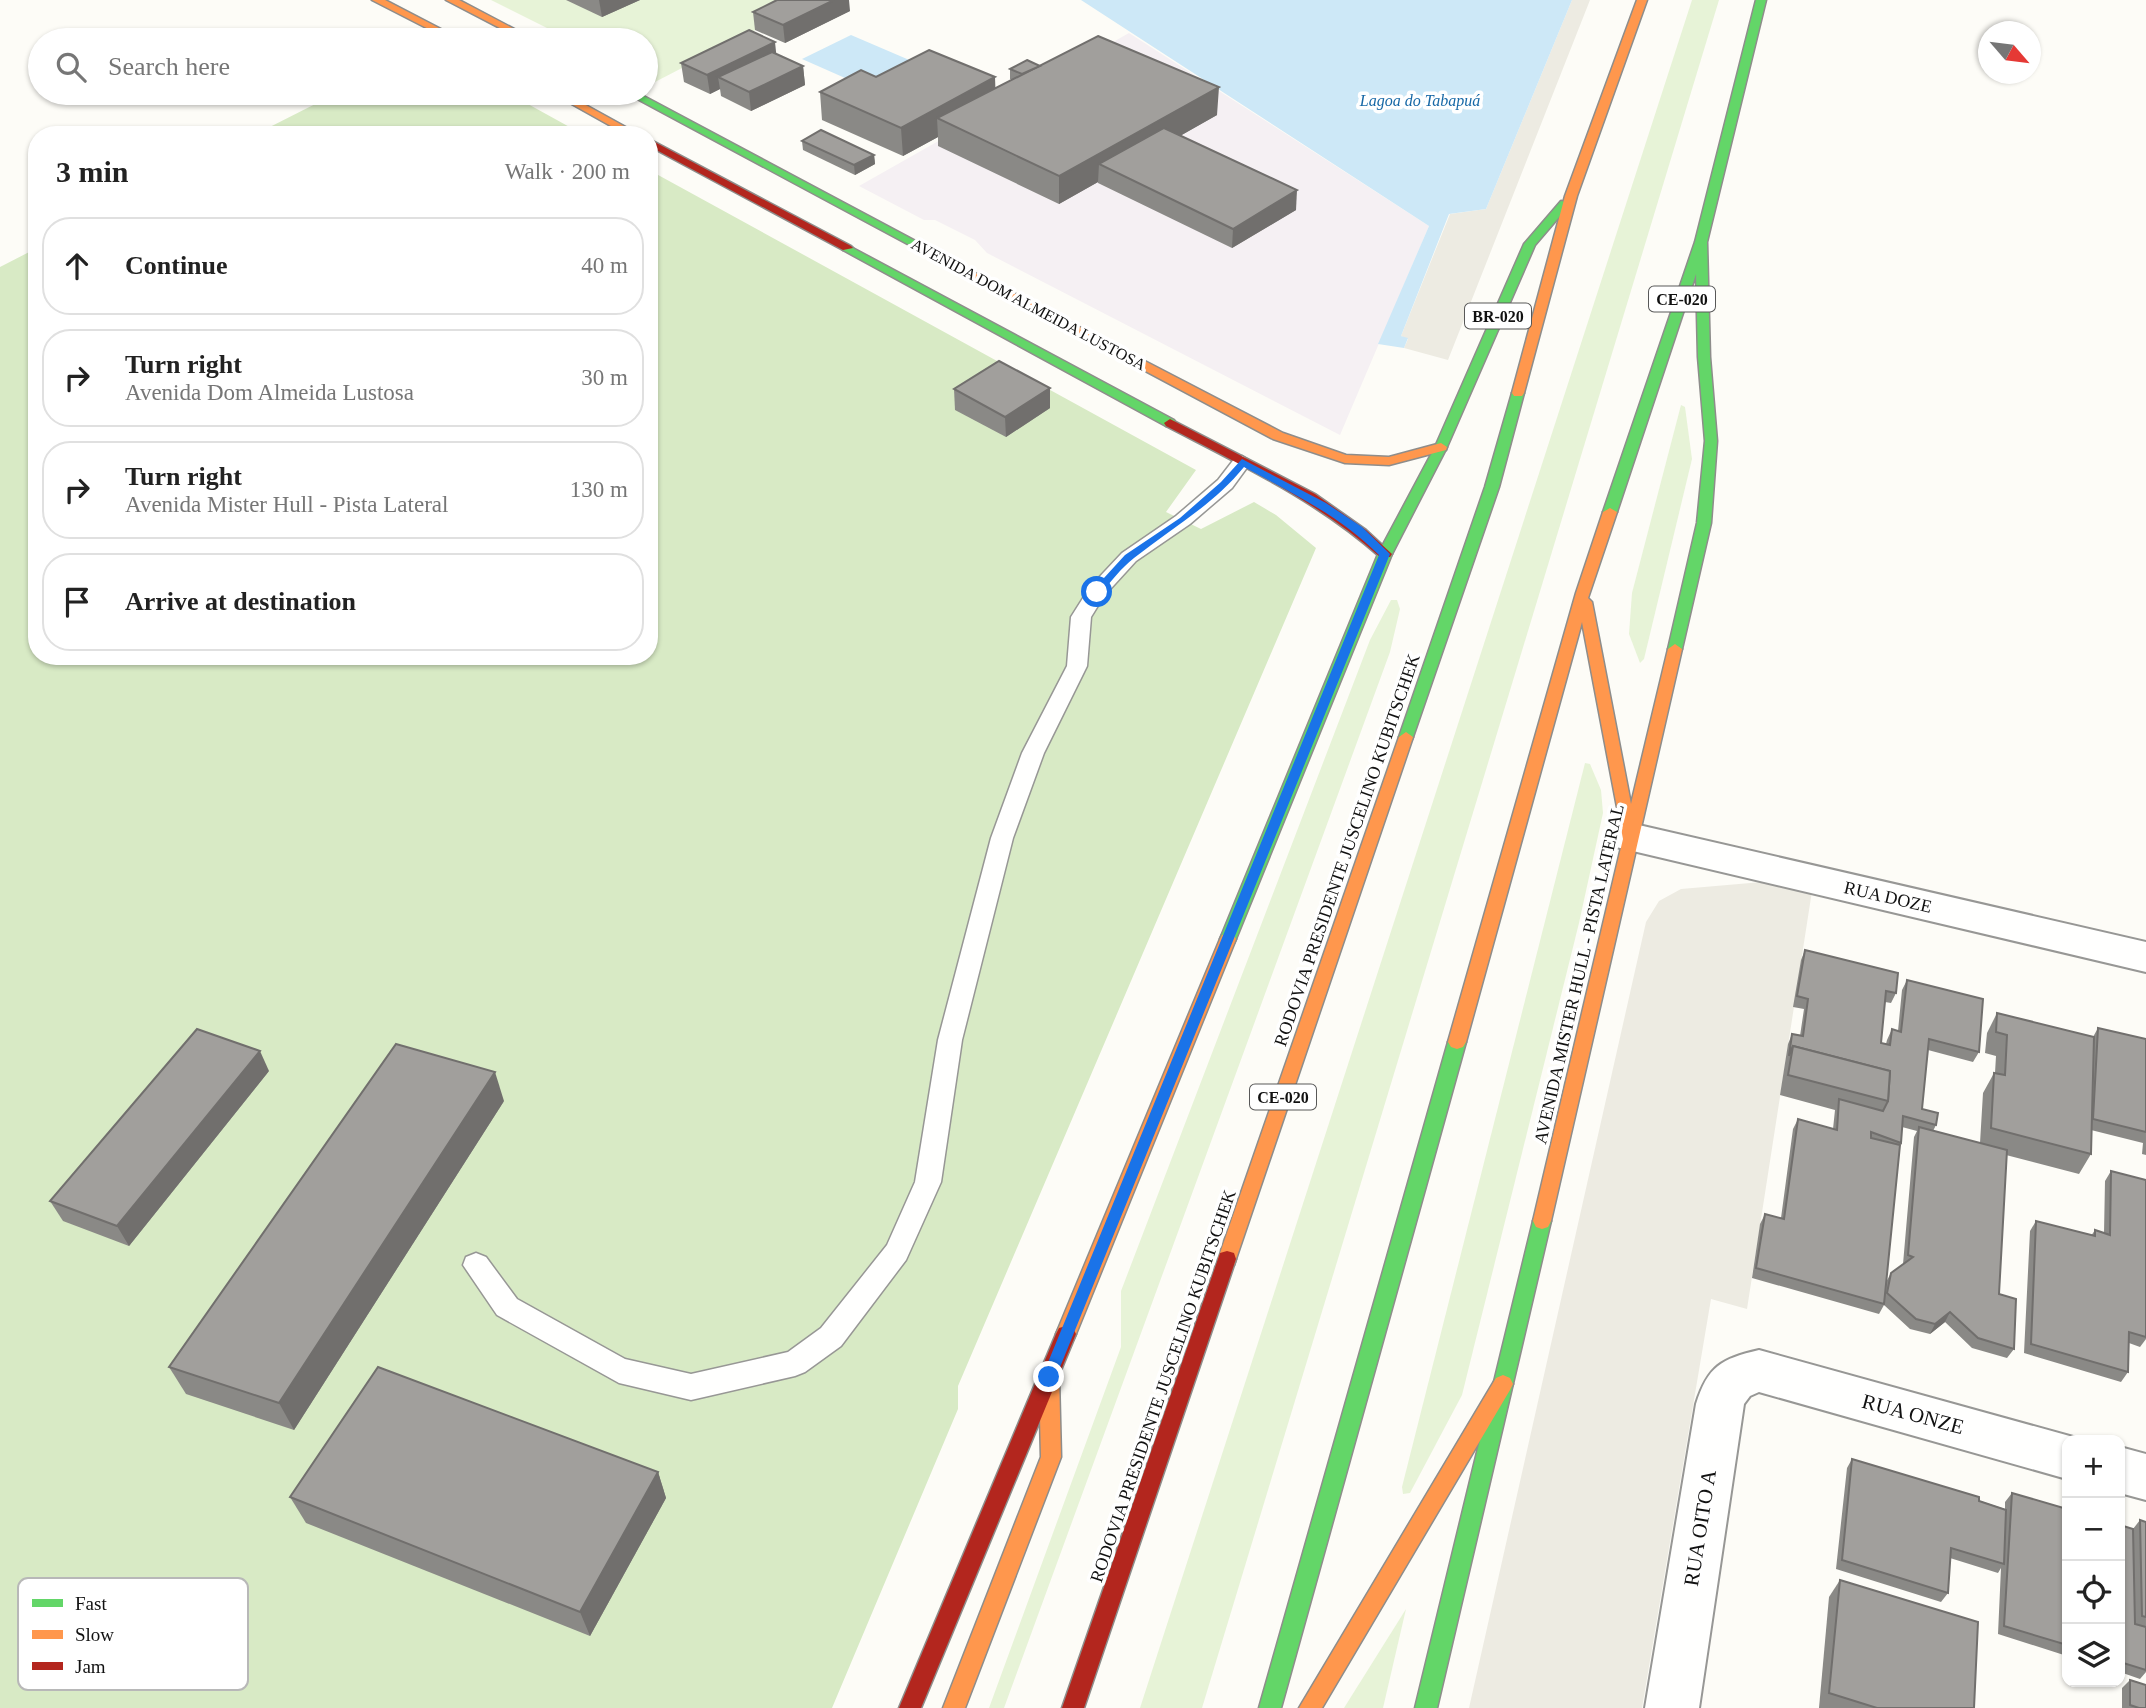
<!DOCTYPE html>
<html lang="en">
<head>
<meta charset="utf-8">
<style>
	body { margin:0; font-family:"Times New Roman",serif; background:#f6f6f6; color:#222 }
	.controls { position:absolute; right:21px; bottom:21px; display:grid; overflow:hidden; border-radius:14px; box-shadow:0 2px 5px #0004 }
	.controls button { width:63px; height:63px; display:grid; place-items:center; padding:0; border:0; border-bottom:2px solid #e0e0e0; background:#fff; color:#222; font:35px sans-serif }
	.compass { position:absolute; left:1978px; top:21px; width:63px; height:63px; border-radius:50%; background:#fff; box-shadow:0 2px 5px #0004; rotate:118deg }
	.stop { position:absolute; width:21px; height:21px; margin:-16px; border:5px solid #1a73e8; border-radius:50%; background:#fff }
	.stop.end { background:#1a73e8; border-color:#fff; box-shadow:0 2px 7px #0008 }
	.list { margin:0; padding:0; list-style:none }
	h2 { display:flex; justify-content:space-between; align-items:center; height:91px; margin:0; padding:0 28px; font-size:30px }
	h2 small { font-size:23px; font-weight:400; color:#767676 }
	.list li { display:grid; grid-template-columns:46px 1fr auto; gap:21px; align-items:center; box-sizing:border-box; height:98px; margin:0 14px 14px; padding:0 14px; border:2px solid #e0e0e0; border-radius:28px }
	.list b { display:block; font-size:26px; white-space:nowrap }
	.list p { margin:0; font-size:23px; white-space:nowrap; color:#767676 }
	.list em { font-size:23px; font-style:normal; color:#767676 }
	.icon { flex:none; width:38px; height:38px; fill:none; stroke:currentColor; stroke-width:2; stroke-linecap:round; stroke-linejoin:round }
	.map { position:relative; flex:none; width:2146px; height:1708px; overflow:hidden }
	.search { position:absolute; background:#fff; box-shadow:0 2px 5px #0004; left:28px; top:28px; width:630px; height:77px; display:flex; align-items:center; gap:18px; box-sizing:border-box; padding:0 24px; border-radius:38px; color:#767676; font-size:26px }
	.panel { position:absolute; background:#fff; box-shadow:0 2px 5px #0004; left:28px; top:126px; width:630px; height:539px; border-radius:28px }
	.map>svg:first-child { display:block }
	.industrial { fill:#f5f0f3 }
	.green { fill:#e7f3d7 }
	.forest { fill:#d8eac5 }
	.plaza { fill:#edebe2 }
	.water { fill:#cde8f7 }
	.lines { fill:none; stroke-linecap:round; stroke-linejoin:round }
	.lane-casing { stroke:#979795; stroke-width:3 }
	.street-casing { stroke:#979795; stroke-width:4 }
	.fast-casing { stroke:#8e8d8b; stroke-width:3 }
	.slow-casing { stroke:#8e8d8b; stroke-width:3 }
	.jam-casing { stroke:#8e8d8b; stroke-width:3 }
	.lane { fill:#fffffe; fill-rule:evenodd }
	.street { fill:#fffffe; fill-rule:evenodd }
	.fast { fill:#63d668; fill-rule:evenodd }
	.slow { fill:#ff974d; fill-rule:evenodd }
	.jam { fill:#b3261e; fill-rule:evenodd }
	.wall { fill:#8a8986; fill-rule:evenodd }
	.shaded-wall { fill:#716f6d }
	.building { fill:#a19f9c; stroke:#716f6d; stroke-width:2 }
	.route { fill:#1a73e8 }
	.labels { text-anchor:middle; stroke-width:7; stroke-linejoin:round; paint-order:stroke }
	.far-water-label { font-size:16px; font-style:italic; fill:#1768a6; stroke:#fff }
	.shield { fill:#fff; stroke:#585858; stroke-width:2 }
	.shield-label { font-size:16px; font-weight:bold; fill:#111 }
	.far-street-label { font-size:16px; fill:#111; stroke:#fff }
	.street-label { font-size:18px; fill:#111; stroke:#fff }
	.near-street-label { font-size:21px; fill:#111; stroke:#fff }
	.key { fill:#fff; stroke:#b8b8b8; stroke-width:2 }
	.key-label { font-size:19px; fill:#111 }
</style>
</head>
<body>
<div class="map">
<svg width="2146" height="1708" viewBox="0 0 2146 1708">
	<rect width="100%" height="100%" fill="#fdfcf7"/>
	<polygon class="industrial" points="1129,33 1429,226 1340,435 987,253 975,240 935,220 924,220 859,186"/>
	<g class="green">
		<polygon points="491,0 813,0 655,82 646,77 646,40 571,40"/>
		<polygon points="1692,0 1719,0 1202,1708 1140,1708"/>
		<polygon points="1681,405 1685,407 1692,459 1644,659 1640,663 1629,634 1632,593"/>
		<polygon points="1391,600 1397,600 1400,609 1390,652 1004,1708 989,1708 1121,1347 1121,1291 1370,640"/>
		<polygon points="1585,763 1590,764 1601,790 1603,813 1579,923 1462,1395 1410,1493 1403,1494 1402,1487"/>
		<polygon points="1406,1609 1383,1708 1344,1708"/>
	</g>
	<g class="forest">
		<polygon points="337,93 508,93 584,135 254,135"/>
		<polygon points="649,170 1196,470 1166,512 1201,529 1254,502 1276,515 1316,548 958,1386 958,1409 832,1708 0,1708 0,267 37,248 37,656 649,656"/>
	</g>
	<g class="plaza">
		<polygon points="1572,0 1590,0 1448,360 1404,348 1408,339 1401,336 1450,214 1486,209"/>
		<polygon points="1762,882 1812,891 1747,1309 1711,1299 1642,1708 1469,1708 1646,922 1659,901 1681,889"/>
	</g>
	<g class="water">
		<polygon points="1081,0 1572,0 1486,209 1449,214 1401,336 1408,338 1404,348 1378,344 1429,226"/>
		<polygon points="851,35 928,68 879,93 802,59"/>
	</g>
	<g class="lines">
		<defs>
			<polygon id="lane" points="1242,456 1251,462 1232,488 1190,524 1136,561 1104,596 1091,617 1087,666 1044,753 1013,838 962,1040 941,1182 906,1260 841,1346 805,1372 795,1376 691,1400 619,1383 497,1315 463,1265 466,1257 476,1253 486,1257 517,1299 625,1359 691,1374 788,1352 821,1328 887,1245 915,1182 938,1040 991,838 1022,753 1067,666 1071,617 1090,587 1122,553 1176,516 1218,480 1235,458"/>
			<g id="street">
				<polygon points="1630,823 2146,942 2146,972 1616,847 1611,837 1616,827"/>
				<path d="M1759,1350L2084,1440H2067V1479L1759,1392L1750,1396L1744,1404L1699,1708H1645L1696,1404C1708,1366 1721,1359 1759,1350Z"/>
				<polygon points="2120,1447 2146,1454 2146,1500 2120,1493"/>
			</g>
			<g id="fast">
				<polygon points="1756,0 1766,0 1707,242 1710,357 1717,441 1711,523 1682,649 1675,654 1668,649 1697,523 1705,441 1698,357 1696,274 1617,512 1610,516 1603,512 1695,242"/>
				<polygon points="626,93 638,93 968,269 962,272 958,271"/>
				<polygon points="1561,201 1571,203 1535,245 1447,447 1392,554 1236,939 1234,943 1222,943 1220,939 1378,554 1435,447 1524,244"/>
				<polygon points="847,245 1174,420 1176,423 1174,426 1166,426 843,250 841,248"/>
				<polygon points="1518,389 1524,393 1499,487 1413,737 1411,741 1401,741 1399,737 1485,487 1512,393"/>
				<polygon points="1457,1035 1463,1037 1466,1042 1281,1708 1259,1708 1448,1042 1451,1037"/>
				<polygon points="1542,1213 1548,1215 1551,1221 1437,1708 1415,1708 1533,1221 1536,1215"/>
			</g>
			<g id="slow">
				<polygon points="372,0 385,0 462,40 450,40"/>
				<polygon points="446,0 459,0 535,40 523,40"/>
				<polygon points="1637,0 1647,0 1577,196 1524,393 1522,396 1514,396 1512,393 1565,196"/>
				<polygon points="552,93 564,93 640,135 627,135"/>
				<polygon points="962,266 1283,433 1346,455 1389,457 1441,443 1447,447 1446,450 1389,465 1345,463 1273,439 958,271 956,269"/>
				<polygon points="1610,508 1617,512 1588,598 1592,602 1631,804 1668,649 1675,644 1682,649 1551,1221 1548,1227 1542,1229 1536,1227 1533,1221 1623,839 1582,622 1466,1042 1463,1047 1457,1049 1451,1047 1448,1042 1576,593 1603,512"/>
				<polygon points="1406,732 1413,737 1236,1259 1234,1265 1227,1267 1220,1265 1218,1259 1399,737"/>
				<polygon points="1228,933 1234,935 1236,939 1076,1334 1073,1340 1066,1342 1059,1340 1056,1334 1220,939 1222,935"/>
				<polygon points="1049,1368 1056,1371 1059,1377 1061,1457 965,1708 943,1708 1041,1457 1039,1377 1042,1371"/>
				<polygon points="1503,1375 1510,1378 1513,1384 1510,1390 1322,1708 1299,1708 1496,1378"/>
			</g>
			<g id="jam">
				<polygon points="649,139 851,246 853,248 843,250 649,146"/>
				<path d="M1170,419L1315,494L1366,530L1392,554L1390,557H1380C1316,500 1241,465 1166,426L1164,423Z"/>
				<polygon points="1227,1251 1234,1253 1236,1259 1084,1708 1062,1708 1218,1259 1220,1253"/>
				<polygon points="1066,1326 1073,1328 1076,1334 921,1708 899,1708 1056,1334 1059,1328"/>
			</g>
		</defs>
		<use href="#lane" class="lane-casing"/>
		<use href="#street" class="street-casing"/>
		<use href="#fast" class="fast-casing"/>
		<use href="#slow" class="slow-casing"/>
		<use href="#jam" class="jam-casing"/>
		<use href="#lane" class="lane"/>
		<use href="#street" class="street"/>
		<use href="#fast" class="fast"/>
		<use href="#slow" class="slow"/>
		<use href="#jam" class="jam"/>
	</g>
	<g class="wall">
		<polygon points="566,0 640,0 602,17"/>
		<polygon points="850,11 785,43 755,30 753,12"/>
		<polygon points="776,54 803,66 805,85 751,111 721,96 720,89 710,94 684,82 681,63"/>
		<polygon points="1040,66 1217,115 1180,136 1296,210 1232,248 1098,183 1098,182 1059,204 938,146 938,137 903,156 822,120 820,92 876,77 995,77 995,88 1012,80 1010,79 1010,69"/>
		<polygon points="802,141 874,155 875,164 855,175 803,150"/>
		<polygon points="954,389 1050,408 1006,437 955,410"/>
		<path d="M1805,950L1896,993L1891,1003L1885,1002L1881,1043L1886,1044L1887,1040L1892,1029L1898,1031L1902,990L1907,980L1979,1052L1973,1062L1928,1050L1922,1109L1936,1125L1933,1131L1980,1143L1983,1093L1994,1073H1995L1996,1056L1985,1053L1987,1033L1997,1013L2093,1037L2098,1028L2146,1039V1155L2142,1154L2143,1143L2091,1130V1154L2079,1174L2006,1155L1999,1294L2014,1349L2007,1358L1972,1348L1945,1322L1930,1334L1910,1329L1884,1305L1879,1314L1752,1278L1760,1224L1765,1214L1781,1218L1793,1129L1798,1119L1833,1129L1835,1110L1780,1095L1788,1044L1792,1034L1800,1036L1804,1009L1793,1007L1801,960ZM1902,1127L1917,1131L1914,1137L1903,1264L1891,1273L1886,1282Z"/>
		<polygon points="269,1071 129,1246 63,1221 50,1201"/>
		<polygon points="504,1101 294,1430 186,1394 169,1367"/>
		<polygon points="2111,1171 2146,1180 2146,1339 2140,1347 2129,1343 2128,1372 2121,1382 2024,1353 2030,1231 2036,1221 2091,1236 2095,1230 2104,1233 2105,1181"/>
		<polygon points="1852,1459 2005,1509 2005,1502 2012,1493 2067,1509 2067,1656 1998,1634 2001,1568 1998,1573 1950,1558 1948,1593 1941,1602 1836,1569 1847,1468"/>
		<polygon points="658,1472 666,1498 590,1636 306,1523 290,1497"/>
		<polygon points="2140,1520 2146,1522 2146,1672 2140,1679 2120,1672 2120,1525 2133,1529"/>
		<polygon points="1840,1580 1974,1708 1819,1708 1829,1597"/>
		<polygon points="2130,1680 2146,1708 2122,1708 2122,1688"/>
	</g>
	<g class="shaded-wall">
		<polygon points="599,0 640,0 602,17"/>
		<polygon points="834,0 849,0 850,11 785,43 783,25"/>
		<polygon points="775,42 777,61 718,77 720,89 710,94 707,75"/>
		<polygon points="803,66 805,85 751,111 749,92"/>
		<polygon points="995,77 996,105 937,118 938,137 903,156 901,128"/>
		<polygon points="1219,87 1217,115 1116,172 1099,164 1098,182 1059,204 1059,176"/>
		<polygon points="874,155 875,164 855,175 854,165"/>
		<polygon points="1297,190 1296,210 1232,248 1233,229"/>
		<polygon points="1050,388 1050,408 1006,437 1005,417"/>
		<polygon points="260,1051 269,1071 129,1246 117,1226"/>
		<polygon points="495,1072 504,1101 294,1430 279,1403"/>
		<polygon points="1950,1312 1945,1322 1930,1334 1935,1324"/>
		<polygon points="658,1472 666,1498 590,1636 580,1612"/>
	</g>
	<g class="building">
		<polygon points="777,0 834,0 783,25 753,12"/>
		<polygon points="749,30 775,42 707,75 681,63"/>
		<polygon points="1098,36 1219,87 1059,176 937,118"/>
		<polygon points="929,50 995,77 901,128 820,92 861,70 876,77"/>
		<polygon points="772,52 803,66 749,92 718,77"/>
		<polygon points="1027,60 1040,66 1022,74 1010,69"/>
		<polygon points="1164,128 1297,190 1233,229 1099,164"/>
		<polygon points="821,130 874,155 854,165 802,141"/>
		<polygon points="999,361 1050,388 1005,417 954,389"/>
		<polygon points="1805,950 1898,973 1896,993 1886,991 1881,1043 1890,1045 1892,1029 1901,1032 1907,980 1983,999 1979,1052 1929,1039 1922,1109 1938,1113 1936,1125 1903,1116 1901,1143 1871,1132 1871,1138 1900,1145 1884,1304 1756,1268 1765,1214 1784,1219 1798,1119 1837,1130 1839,1099 1883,1111 1888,1101 1890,1071 1793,1046 1789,1056 1792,1034 1803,1036 1808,999 1797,996"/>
		<polygon points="1997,1013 2094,1037 2091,1154 1991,1128 1994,1073 2005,1075 2007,1035 1996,1032"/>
		<polygon points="2098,1028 2146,1039 2146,1132 2093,1119"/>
		<polygon points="197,1029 260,1051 117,1226 50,1201"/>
		<polygon points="396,1044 495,1072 279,1403 169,1367"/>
		<polygon points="1793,1046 1890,1071 1888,1101 1788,1075"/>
		<polygon points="1919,1127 2007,1150 1999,1294 2016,1299 2014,1349 1978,1338 1950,1312 1935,1324 1916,1319 1887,1293 1891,1273 1913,1257 1908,1255"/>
		<polygon points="2111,1171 2146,1180 2146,1337 2129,1332 2128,1372 2031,1344 2036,1221 2095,1236 2095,1230 2110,1235"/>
		<polygon points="378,1367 658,1472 580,1612 290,1497"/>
		<polygon points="1852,1459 1979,1497 1979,1501 2006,1510 2004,1564 1951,1548 1948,1593 1842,1560"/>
		<polygon points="2012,1493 2067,1509 2067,1645 2004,1626"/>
		<polygon points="2140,1520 2146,1522 2146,1617 2142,1616"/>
		<polygon points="2120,1525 2133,1529 2135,1624 2146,1627 2146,1670 2120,1662"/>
		<polygon points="1840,1580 1978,1622 1974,1708 1877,1708 1829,1693"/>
		<polygon points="2130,1680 2146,1685 2146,1708 2139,1708 2130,1705"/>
	</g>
	<path class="route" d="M1242,459L1326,503L1362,527L1390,554L1056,1377L1049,1383L1042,1377L1379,555C1340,516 1292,493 1244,467C1213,505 1172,528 1134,558C1121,568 1111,582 1100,594H1093V590L1125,555L1180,518L1221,482Z"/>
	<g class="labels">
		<g class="far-water-label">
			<text x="1420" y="106">Lagoa do Tabapuá</text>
		</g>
		<g class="shield">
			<rect x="1649" y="286.5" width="66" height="25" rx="5"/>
			<rect x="1465" y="303.5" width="66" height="25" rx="5"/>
			<rect x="1250" y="1084.5" width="66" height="25" rx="5"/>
		</g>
		<g class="shield-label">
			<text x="1682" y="305">CE-020</text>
			<text x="1498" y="322">BR-020</text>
			<text x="1283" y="1103">CE-020</text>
		</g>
		<g class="far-street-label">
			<text transform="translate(1029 304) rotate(28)" y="6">AVENIDA DOM ALMEIDA LUSTOSA</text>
		</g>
		<g class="street-label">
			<text transform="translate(1347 850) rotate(-71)" y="6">RODOVIA PRESIDENTE JUSCELINO KUBITSCHEK</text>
			<text transform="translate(1888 897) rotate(13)" y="6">RUA DOZE</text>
			<text transform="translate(1579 974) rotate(-77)" y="6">AVENIDA MISTER HULL - PISTA LATERAL</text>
			<text transform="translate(1163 1386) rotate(-71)" y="6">RODOVIA PRESIDENTE JUSCELINO KUBITSCHEK</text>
		</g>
		<g class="near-street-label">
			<text transform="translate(1913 1414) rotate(15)" y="7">RUA ONZE</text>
			<text transform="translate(1700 1528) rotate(-81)" y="7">RUA OITO A</text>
		</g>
	</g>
	<rect x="18" y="1578" width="230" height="112" rx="10" class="key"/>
	<rect x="32" y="1599" width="31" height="8" fill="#63d668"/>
	<rect x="32" y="1630" width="31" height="9" fill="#ff974d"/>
	<rect x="32" y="1662" width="31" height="8" fill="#b3261e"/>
	<g class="key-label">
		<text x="75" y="1610">Fast</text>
		<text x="75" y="1641">Slow</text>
		<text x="75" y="1673">Jam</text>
	</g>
</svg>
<div class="controls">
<button>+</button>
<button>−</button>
<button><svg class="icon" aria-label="locate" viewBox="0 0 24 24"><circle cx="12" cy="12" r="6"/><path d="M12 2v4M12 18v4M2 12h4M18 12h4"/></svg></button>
<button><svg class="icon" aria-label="layers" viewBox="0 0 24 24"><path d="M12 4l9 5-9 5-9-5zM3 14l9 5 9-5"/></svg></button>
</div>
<svg class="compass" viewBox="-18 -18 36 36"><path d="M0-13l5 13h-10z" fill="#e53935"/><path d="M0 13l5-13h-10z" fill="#767676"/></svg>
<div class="stop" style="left:1097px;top:592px"></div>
<div class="stop end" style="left:1049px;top:1377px"></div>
<div class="search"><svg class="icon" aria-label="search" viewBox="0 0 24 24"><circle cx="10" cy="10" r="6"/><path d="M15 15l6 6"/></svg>Search here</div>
<section class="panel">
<h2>3 min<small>Walk · 200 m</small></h2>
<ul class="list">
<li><svg class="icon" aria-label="ahead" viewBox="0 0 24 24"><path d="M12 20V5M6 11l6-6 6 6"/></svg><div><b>Continue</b></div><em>40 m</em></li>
<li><svg class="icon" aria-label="right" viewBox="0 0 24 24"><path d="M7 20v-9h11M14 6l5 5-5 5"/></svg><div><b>Turn right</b><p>Avenida Dom Almeida Lustosa</p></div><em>30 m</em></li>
<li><svg class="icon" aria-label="right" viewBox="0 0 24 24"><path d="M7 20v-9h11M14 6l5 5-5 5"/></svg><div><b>Turn right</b><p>Avenida Mister Hull - Pista Lateral</p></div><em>130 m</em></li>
<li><svg class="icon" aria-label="arrive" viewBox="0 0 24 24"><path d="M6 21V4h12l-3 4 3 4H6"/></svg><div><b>Arrive at destination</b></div></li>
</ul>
</section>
</div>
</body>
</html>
